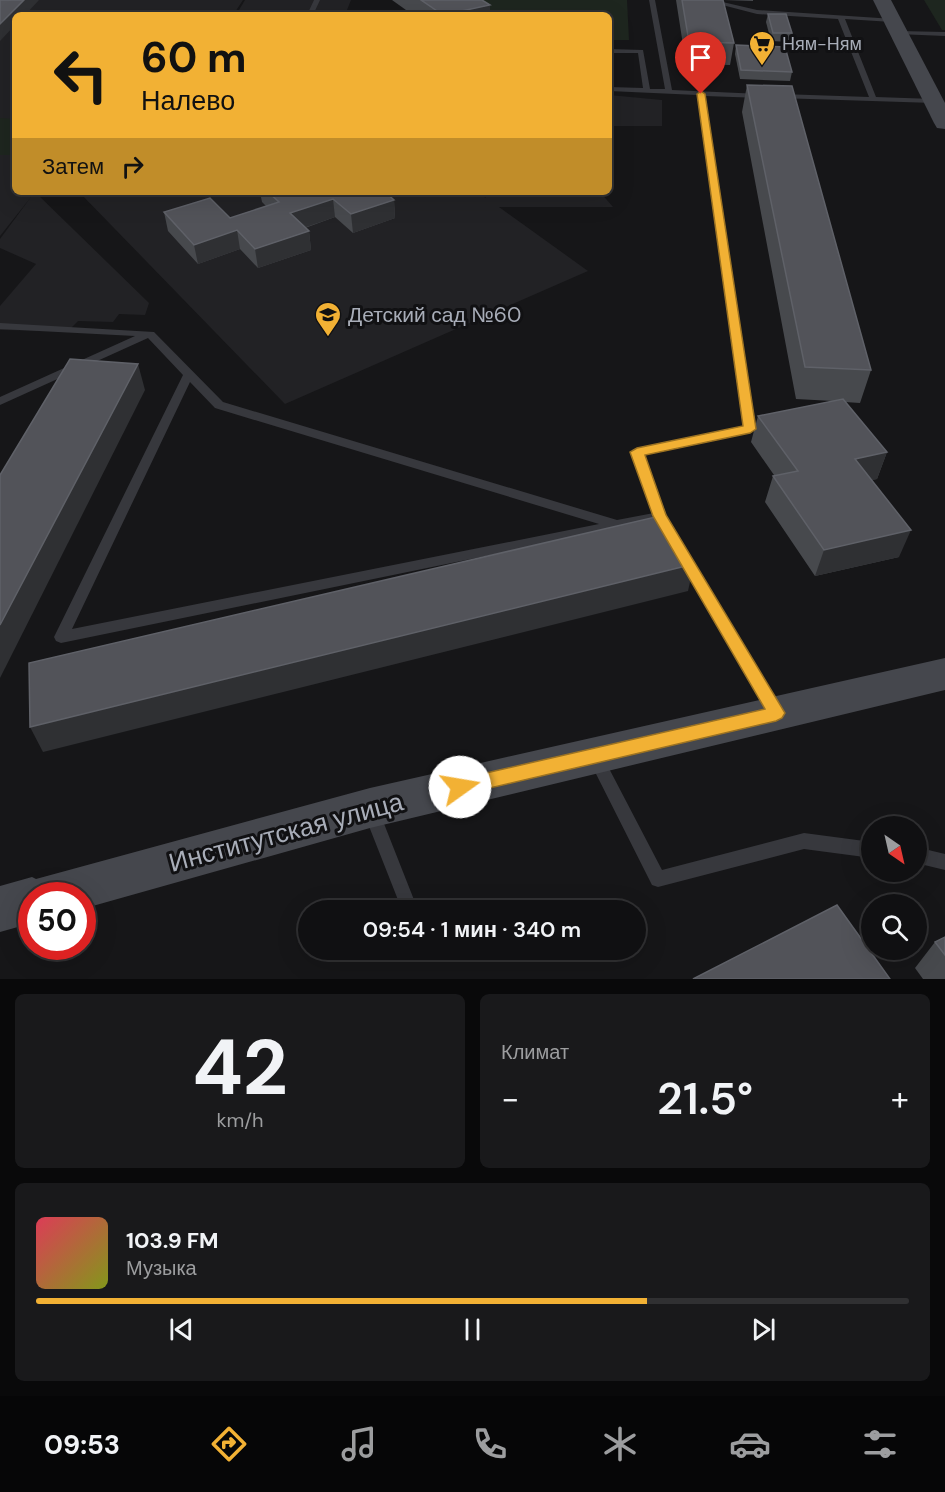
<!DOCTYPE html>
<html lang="ru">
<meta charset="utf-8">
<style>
:root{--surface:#101012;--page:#19191b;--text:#f1f3f6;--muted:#9c9d9f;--line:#303032;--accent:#f2b134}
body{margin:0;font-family:"DM Sans",sans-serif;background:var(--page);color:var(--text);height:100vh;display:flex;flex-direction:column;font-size:22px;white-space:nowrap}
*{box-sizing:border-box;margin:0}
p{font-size:20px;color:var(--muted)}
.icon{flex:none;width:33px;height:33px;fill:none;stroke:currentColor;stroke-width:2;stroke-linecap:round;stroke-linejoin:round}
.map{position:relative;height:979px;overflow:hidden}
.side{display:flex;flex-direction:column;gap:15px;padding:15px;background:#09090a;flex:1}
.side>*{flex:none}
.banner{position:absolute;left:12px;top:12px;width:600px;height:183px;border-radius:9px;box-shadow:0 6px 24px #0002,0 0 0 2px var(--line);background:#f2b134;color:#111;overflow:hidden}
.needle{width:39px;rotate:146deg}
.buttons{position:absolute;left:861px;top:816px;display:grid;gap:12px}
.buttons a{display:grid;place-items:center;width:66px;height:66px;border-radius:50%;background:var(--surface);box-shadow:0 6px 24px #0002,0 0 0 2px var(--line);font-size:30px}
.speed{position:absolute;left:18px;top:882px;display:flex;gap:12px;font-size:30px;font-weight:700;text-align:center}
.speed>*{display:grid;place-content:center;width:78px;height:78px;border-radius:50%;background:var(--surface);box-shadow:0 6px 24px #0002,0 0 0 2px var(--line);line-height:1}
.speed .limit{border:9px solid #d22;background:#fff;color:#111}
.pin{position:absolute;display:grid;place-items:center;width:51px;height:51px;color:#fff;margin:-62px -26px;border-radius:50% 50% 50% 0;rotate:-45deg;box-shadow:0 0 6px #0007}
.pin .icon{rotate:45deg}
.me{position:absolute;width:66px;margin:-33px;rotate:77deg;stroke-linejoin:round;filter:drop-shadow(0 0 4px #0008)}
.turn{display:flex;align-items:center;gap:21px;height:126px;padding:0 30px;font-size:27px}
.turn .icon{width:78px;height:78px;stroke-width:2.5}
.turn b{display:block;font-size:42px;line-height:51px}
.then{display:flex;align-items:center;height:57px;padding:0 30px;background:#0003;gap:12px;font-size:22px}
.big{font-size:45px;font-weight:600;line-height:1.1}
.side .card{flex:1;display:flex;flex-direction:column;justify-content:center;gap:9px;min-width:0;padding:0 21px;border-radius:9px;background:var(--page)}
.side .dial{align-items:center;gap:0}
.dial b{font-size:78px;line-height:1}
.song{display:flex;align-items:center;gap:18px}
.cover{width:72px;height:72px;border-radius:9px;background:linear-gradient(135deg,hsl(350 70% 55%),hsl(70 70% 35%))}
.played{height:6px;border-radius:3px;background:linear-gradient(90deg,var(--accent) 70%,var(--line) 70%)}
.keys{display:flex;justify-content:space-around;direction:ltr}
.heat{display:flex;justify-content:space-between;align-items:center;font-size:33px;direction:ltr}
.side .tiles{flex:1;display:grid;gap:15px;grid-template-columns:1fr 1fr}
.card:last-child{grid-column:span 2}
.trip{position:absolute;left:298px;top:900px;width:348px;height:60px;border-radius:30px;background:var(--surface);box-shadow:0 6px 24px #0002,0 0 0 2px var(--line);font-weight:600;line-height:60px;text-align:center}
.tabs{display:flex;height:96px;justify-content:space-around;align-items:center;background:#060607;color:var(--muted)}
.tabs .icon{width:42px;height:42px}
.tabs .current{color:var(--accent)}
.tabs b{font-size:27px;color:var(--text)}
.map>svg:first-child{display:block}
.built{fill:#222225}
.green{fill:#1e261f}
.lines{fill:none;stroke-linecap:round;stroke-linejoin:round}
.lane{fill:#37383d;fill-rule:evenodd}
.secondary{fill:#45474d;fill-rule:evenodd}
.wall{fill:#47494d}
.shaded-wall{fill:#2f3033}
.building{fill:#525359;stroke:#5f6168;stroke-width:1.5}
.route{fill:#f2b134;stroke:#9d7322;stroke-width:1.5}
.labels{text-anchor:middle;stroke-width:6;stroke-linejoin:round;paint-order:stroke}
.far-poi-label{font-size:18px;fill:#a8adb8;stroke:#111113;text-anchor:start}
.poi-label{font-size:21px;fill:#a8adb8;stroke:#111113;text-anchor:start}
.near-street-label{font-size:26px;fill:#a8adb8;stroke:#111113}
</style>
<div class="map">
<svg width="945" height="979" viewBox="0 0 945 979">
<rect width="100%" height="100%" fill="#161618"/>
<g class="built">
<path d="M0 0H243L233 15H15V192H35L149 303 145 315 119 314 113 322 78 321 68 331 0 330V306L36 264 0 248V239L31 197 0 236Z"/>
<path d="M245 0H351L345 15H236Z"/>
<path d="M609 95 662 100V126H609Z"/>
<path d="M79 192H477L486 198 479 192H600L613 207H499L588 271 285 404Z"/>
</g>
<g class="green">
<path d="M474 0H627L629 40H609V15H498Z"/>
<path d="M924 0H945V30H942Z"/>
<path d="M0 118 15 119V155H0Z"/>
</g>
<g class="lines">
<g class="lane">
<path d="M314 0H320L313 15H307Z"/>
<path d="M649 0H655L672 90 761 94 765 96 761 98 705 96 756 428 754 431 644 455 669 521 667 524 663 526 657 521 61 643 56 641 54 637 183 375 148 338 0 405V397L135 336 0 329V323L154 332 223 402 617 520 654 513 631 452 633 449 744 426 697 95 609 91V87L643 88 638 53H609V49L643 50 650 89H665ZM190 382 215 408 599 524 72 629Z"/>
<path d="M703 0H714L757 10 894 19 895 20 892 22 845 19 876 97 934 99 938 101 934 103 778 98V94H781L869 97 838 19 757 14Z"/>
<path d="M899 31 945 32V36L897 34V32Z"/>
<path d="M684 552 689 554 781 708 783 712 781 716 776 718 771 716 678 557 679 554Z"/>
<path d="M597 753 602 755 662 870 804 833 872 842V858L804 849 658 887 652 885 589 760 592 755Z"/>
<path d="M371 804 377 806 379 811 418 910H402L363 811 365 806Z"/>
<path d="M916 847 945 854V870L916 863Z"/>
</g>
<g class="secondary">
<path d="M873 0H891L945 103V129L937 128 934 123Z"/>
<path d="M945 658V690L370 828 82 909V896H32V923L0 932V886L32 877 36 879 370 788Z"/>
</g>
</g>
<g class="wall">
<path d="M392 0H482L490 15H413Z"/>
<path d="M676 0H753V1L723 0 734 43 730 65 686 64Z"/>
<path d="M768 14 792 33 790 42 771 41 766 22Z"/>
<path d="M736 45 792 72 790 81 740 79 735 54Z"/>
<path d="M747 85 871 370 860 403 845 402 887 452 877 479 871 480 899 557 815 576 765 502 773 476 774 475 751 442 758 416 833 401 796 399 742 112Z"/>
<path d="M260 192H401L390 196 394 200 395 218 353 233 335 217 305 228 309 231 311 250 258 268 240 249 198 264 168 231 164 212 230 218 266 206 262 202Z"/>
<path d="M945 937V979H923L915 968 935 942Z"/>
</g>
<g class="shaded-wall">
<path d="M24 0H39L25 15H15V25L0 41V24Z"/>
<path d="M490 5V15H444Z"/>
<path d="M374 192H401L374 201Z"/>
<path d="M333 199 335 217 292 232 290 213Z"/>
<path d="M394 200 395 218 353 233 351 214Z"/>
<path d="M237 230 240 249 198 264 194 245Z"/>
<path d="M309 231 311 250 258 268 255 249Z"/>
<path d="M138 364 145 390 0 678V625Z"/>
<path d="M887 452 877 479 845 486 855 459Z"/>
<path d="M911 530 899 557 815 576 824 550Z"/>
<path d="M694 564 688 591 43 752 30 727Z"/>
</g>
<g class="building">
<path d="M0 0H24L0 24Z"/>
<path d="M421 0H482L490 5 443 15Z"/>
<path d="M682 0H723L734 43 689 42Z"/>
<path d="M768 14H786L792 33H773Z"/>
<path d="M736 45 785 47 792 72 741 70Z"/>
<path d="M747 85 792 86 871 370 805 367Z"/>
<path d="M268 192H385L394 200 351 214 333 199 290 213 309 231 255 249 237 230 194 245 164 212 210 198 230 218 279 202Z"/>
<path d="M70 359 138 364 0 625V475Z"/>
<path d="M843 399 887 452 855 459 911 530 824 550 773 476 798 471 758 416Z"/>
<path d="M664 515 694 564 30 727 29 663Z"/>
<path d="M837 905 890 979H693Z"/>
<path d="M945 937V955L935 942Z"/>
</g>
<path class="route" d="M701 91 705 94 756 429 750 433 645 455 666 515 785 713 782 718 776 721 460 795 454 792 451 787 454 781 460 779 765 709 653 516 630 452 637 448 743 426 697 94Z"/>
<defs>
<symbol id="supermarket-pin" viewBox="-11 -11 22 30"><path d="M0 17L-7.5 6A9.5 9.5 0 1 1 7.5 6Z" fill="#f2b134" stroke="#111113"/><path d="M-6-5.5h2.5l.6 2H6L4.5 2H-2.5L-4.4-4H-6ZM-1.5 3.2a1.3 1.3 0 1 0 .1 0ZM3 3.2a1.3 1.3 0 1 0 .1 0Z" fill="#111"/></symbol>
<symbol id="school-pin" viewBox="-11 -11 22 30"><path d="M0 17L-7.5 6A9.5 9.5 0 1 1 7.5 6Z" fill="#f2b134" stroke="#111113"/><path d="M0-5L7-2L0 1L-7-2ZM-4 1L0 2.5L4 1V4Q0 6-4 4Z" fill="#111"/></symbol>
</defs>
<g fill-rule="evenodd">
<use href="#supermarket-pin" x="747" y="29" width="30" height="40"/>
<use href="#school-pin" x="313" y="300" width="30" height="40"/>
</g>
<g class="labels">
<g class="far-poi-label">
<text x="782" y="50">Ням-Ням</text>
</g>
<g class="poi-label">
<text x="348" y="322">Детский сад №60</text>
</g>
<g class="near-street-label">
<text transform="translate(286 832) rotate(-15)" y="9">Институтская улица</text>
</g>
</g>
</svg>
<div class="buttons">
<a><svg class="needle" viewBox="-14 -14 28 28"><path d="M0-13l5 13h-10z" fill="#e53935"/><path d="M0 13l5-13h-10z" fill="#9c9d9f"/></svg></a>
<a><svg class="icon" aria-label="search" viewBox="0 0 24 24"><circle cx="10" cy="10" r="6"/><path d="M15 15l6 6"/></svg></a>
</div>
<div class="speed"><div class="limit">50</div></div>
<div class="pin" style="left:701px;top:94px;background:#d93025"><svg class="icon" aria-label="arrive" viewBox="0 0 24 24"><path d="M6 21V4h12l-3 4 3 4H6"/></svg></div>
<svg class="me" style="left:460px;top:787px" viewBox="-20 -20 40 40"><circle r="19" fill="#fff"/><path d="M0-13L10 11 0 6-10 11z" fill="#f2b134"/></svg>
<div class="trip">09:54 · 1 мин · 340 m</div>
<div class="banner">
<div class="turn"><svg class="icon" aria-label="left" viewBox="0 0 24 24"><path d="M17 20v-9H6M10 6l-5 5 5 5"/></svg><div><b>60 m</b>Налево</div></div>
<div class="then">Затем<svg class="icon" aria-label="right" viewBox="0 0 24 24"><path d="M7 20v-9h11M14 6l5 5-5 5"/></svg></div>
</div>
</div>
<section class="side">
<div class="tiles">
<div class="card dial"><b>42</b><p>km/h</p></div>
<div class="card"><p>Климат</p>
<div class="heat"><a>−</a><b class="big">21.5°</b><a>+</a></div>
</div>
<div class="card">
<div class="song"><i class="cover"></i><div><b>103.9 FM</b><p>Музыка</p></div></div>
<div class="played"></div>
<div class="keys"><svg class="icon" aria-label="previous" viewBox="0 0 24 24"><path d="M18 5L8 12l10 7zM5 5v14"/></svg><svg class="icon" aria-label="pause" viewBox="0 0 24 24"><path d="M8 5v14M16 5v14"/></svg><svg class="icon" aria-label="next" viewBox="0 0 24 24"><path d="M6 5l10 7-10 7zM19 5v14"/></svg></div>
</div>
</div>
</section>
<nav class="tabs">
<b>09:53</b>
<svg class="icon current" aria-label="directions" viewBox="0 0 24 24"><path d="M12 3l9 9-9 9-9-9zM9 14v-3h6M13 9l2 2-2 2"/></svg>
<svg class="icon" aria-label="music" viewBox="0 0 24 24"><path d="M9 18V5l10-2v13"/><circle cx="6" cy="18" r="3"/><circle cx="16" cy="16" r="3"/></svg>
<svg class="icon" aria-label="phone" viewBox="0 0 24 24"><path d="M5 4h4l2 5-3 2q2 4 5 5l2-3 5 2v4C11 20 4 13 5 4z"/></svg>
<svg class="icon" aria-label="climate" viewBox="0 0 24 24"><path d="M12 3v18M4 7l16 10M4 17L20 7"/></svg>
<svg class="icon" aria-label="car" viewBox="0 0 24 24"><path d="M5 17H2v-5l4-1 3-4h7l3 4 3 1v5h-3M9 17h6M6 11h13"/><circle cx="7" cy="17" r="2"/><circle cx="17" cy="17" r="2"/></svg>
<svg class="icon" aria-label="filters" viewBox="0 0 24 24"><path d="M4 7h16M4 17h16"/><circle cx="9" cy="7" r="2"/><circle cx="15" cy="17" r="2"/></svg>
</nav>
